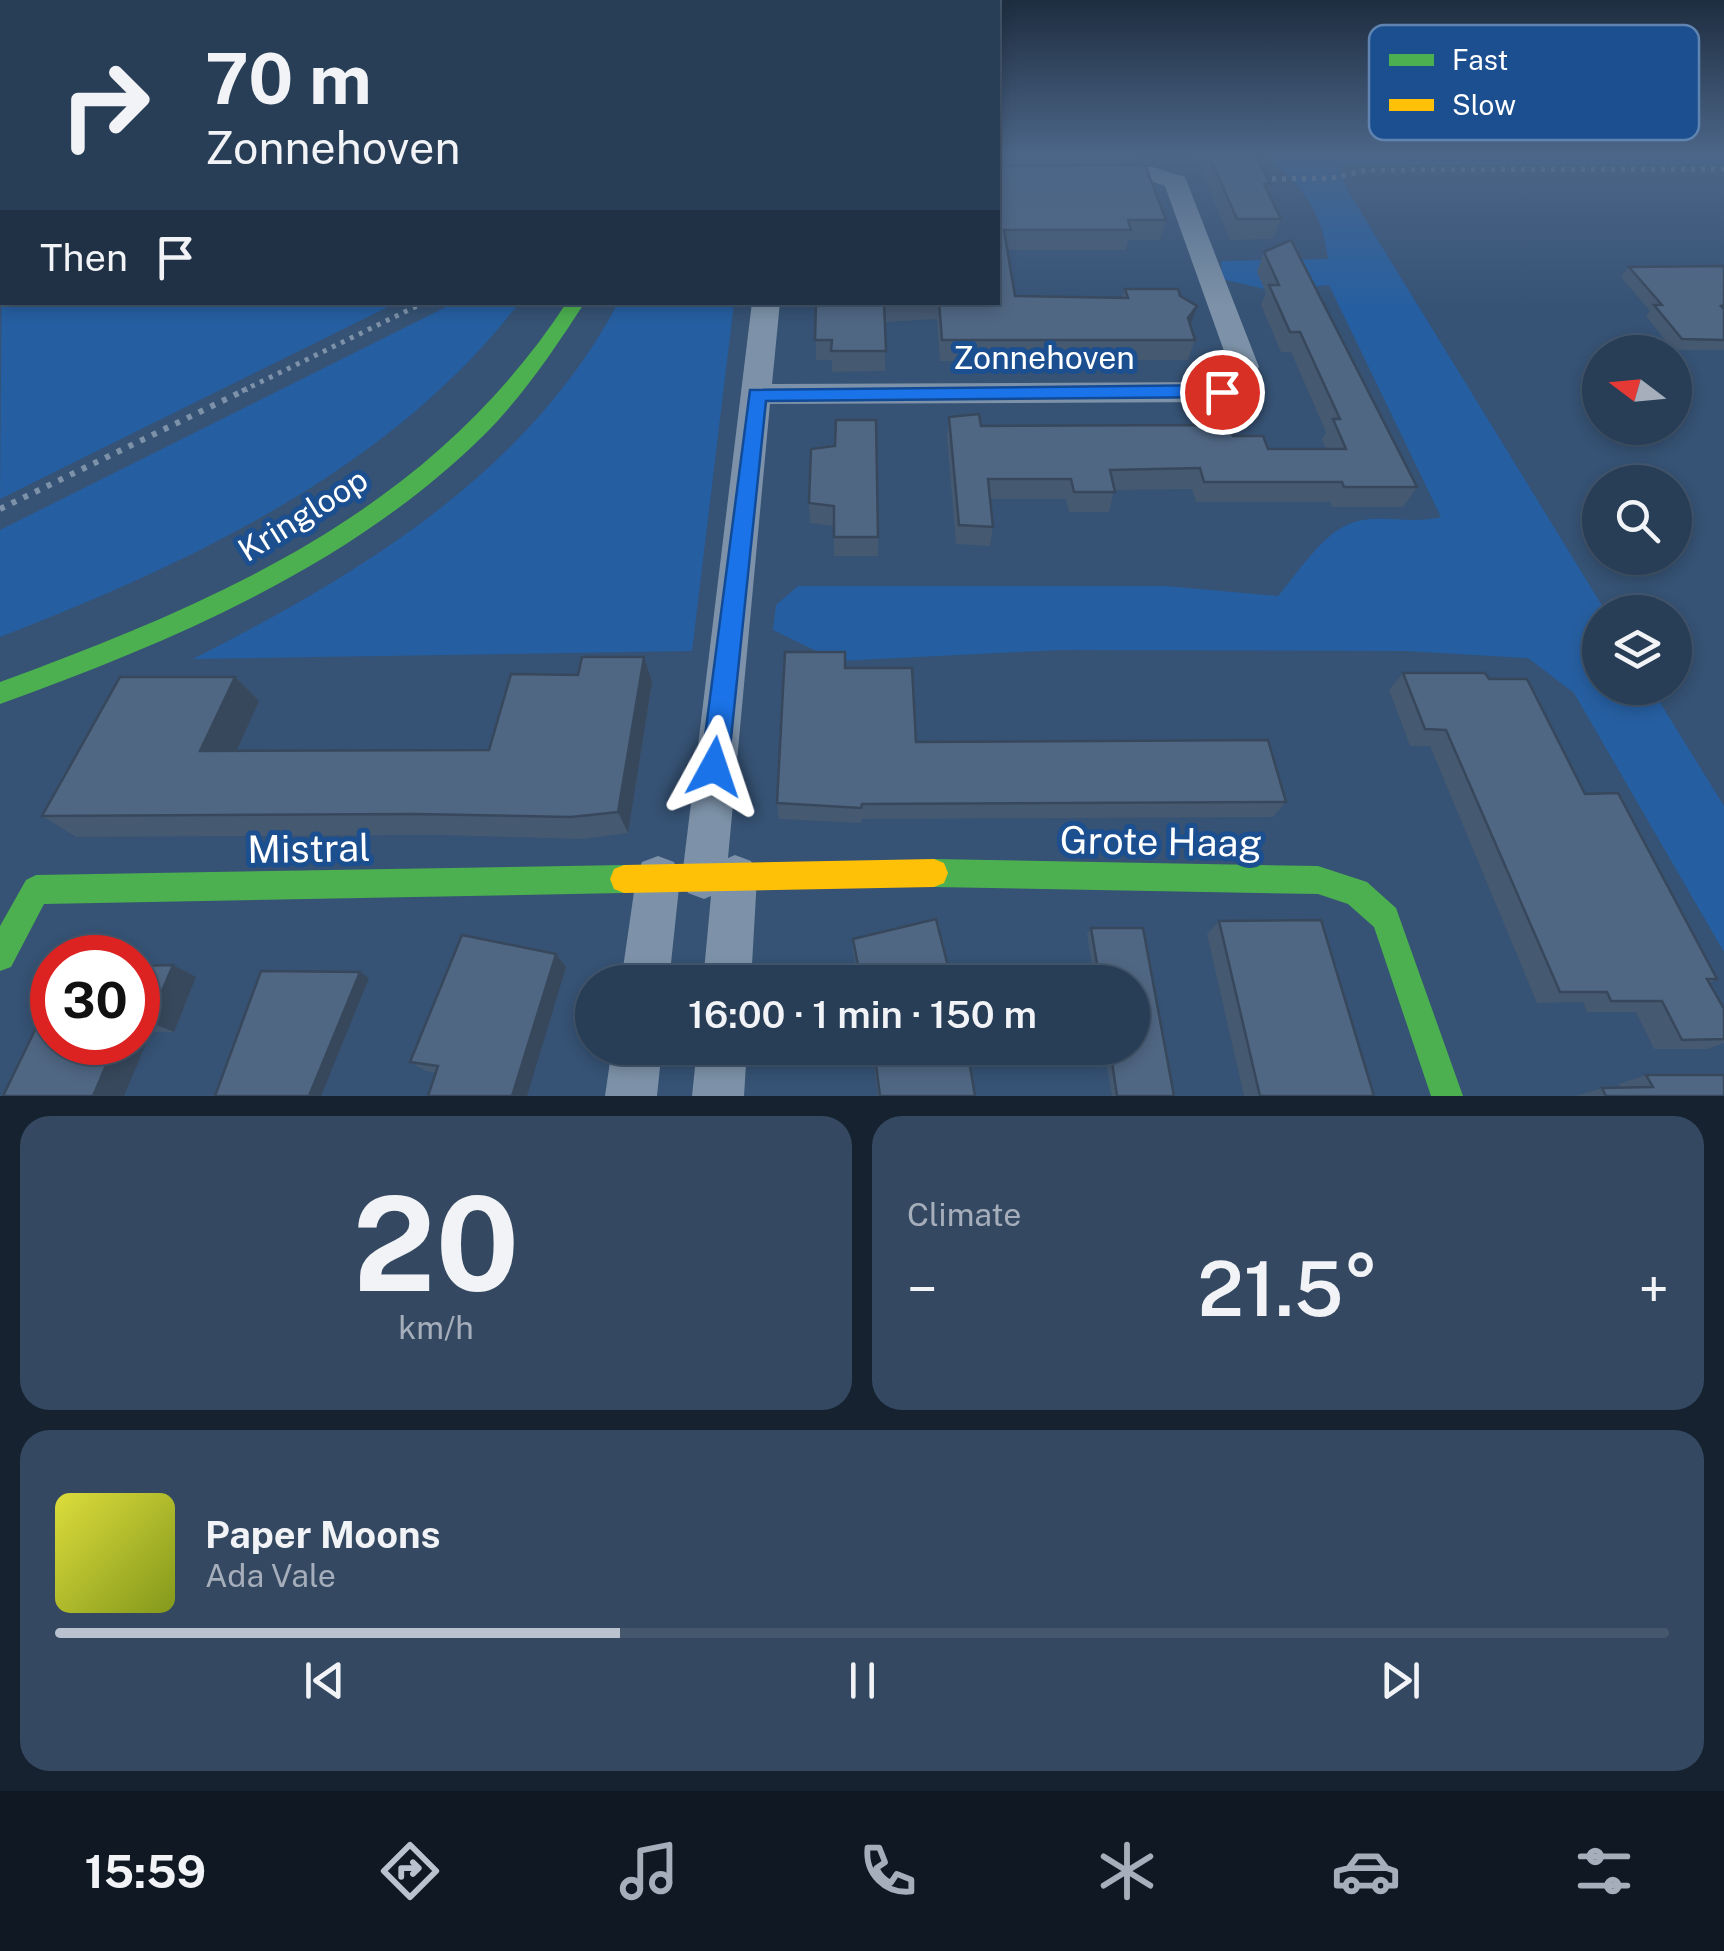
<!DOCTYPE html>
<meta charset="utf-8">
<style>
:root{--surface:#283e57;--page:#344961;--text:#f1f3f6;--muted:#a5aeba;--line:#44576d;--accent:#b9c2ce}
body{margin:0;font-family:"Public Sans",sans-serif;background:var(--page);color:var(--text);height:100vh;display:flex;flex-direction:column;font-size:38px;white-space:nowrap}
*{box-sizing:border-box;margin:0}
p{font-size:32px;color:var(--muted)}
.icon{flex:none;width:55px;height:55px;fill:none;stroke:currentColor;stroke-width:2;stroke-linecap:round;stroke-linejoin:round}
.map{position:relative;height:1096px;overflow:hidden}
.drawer{display:flex;flex-direction:column;gap:20px;padding:20px;background:#162230;flex:1}
.drawer>*{flex:none}
.banner{position:absolute;left:0px;top:0px;width:1000px;height:305px;box-shadow:0 5px 15px #0003,0 0 0 2px var(--line);background:#283e57;color:var(--text);overflow:hidden}
.needle{width:65px;rotate:286deg}
.tools{position:absolute;left:1582px;top:335px;display:grid;gap:20px}
.tools a{display:grid;place-items:center;width:110px;height:110px;border-radius:50%;background:var(--surface);box-shadow:0 5px 15px #0003,0 0 0 2px var(--line);font-size:50px}
.speed{position:absolute;left:30px;top:935px;display:flex;gap:20px;font-size:50px;font-weight:700;text-align:center}
.speed>*{display:grid;place-content:center;width:130px;height:130px;border-radius:50%;background:var(--surface);box-shadow:0 5px 15px #0003,0 0 0 2px var(--line);line-height:1}
.speed .limit{border:15px solid #d22;background:#fff;color:#111}
.pin{position:absolute;display:grid;place-items:center;width:85px;height:85px;color:#fff;margin:-42px;border:5px solid #fff;border-radius:50%;box-shadow:0 2px 10px #0007}
.me{position:absolute;width:110px;margin:-55px;rotate:5deg;stroke-linejoin:round;filter:drop-shadow(0 0 8px #0008)}
.turn{display:flex;align-items:center;gap:35px;height:210px;padding:0 40px;font-size:45px}
.turn .icon{width:130px;height:130px;stroke-width:2.5}
.turn b{display:block;font-size:70px;line-height:85px}
.then{display:flex;align-items:center;height:95px;padding:0 40px;background:#0003;gap:20px;font-size:38px}
.big{font-size:75px;font-weight:600;line-height:1.1}
.drawer .widget{flex:1;display:flex;flex-direction:column;justify-content:center;gap:15px;min-width:0;padding:0 35px;border-radius:30px;background:var(--page)}
.drawer .dial{align-items:center;gap:0}
.dial b{font-size:130px;line-height:1}
.song{display:flex;align-items:center;gap:30px}
.cover{width:120px;height:120px;border-radius:15px;background:linear-gradient(135deg,hsl(60 70% 55%),hsl(70 70% 35%))}
.played{height:10px;border-radius:5px;background:linear-gradient(90deg,var(--accent) 35%,var(--line) 35%)}
.keys{display:flex;justify-content:space-around;direction:ltr}
.heat{display:flex;justify-content:space-between;align-items:center;font-size:55px;direction:ltr}
.drawer .tiles{flex:1;display:grid;gap:20px;grid-template-columns:1fr 1fr}
.widget:last-child{grid-column:span 2}
.trip{position:absolute;left:575px;top:965px;width:575px;height:100px;border-radius:50px;background:var(--surface);box-shadow:0 5px 15px #0003,0 0 0 2px var(--line);font-weight:600;line-height:100px;text-align:center}
.menu{display:flex;height:160px;justify-content:space-around;align-items:center;background:#101923;color:var(--muted)}
.menu .icon{width:70px;height:70px}
.menu .current{color:var(--accent)}
.menu b{font-size:45px;color:var(--text)}
.map>svg:first-child{display:block}
.green{fill:#265fa1}
.lines{fill:none;stroke-linecap:round;stroke-linejoin:round}
.path-far1{stroke:#7d92a8;stroke-width:5;stroke-dasharray:4 6;stroke-linecap:butt}
.path{stroke:#7d92a8;stroke-width:6;stroke-dasharray:5 8;stroke-linecap:butt}
.street{fill:#7d92a8;fill-rule:evenodd}
.fast{fill:#4caf50;fill-rule:evenodd}
.slow{fill:#ffc107;fill-rule:evenodd}
.wall{fill:#455971}
.shaded-wall{fill:#38485c}
.building{fill:#506783;stroke:#38485c;stroke-width:2.5}
.route{fill:#1a73e8;stroke:#114b97;stroke-width:2.5}
.labels{text-anchor:middle;stroke-width:10;stroke-linejoin:round;paint-order:stroke}
.street-label{font-size:32px;fill:#fff;stroke:#1b4f8f}
.near-street-label{font-size:38px;fill:#fff;stroke:#1b4f8f}
.key{fill:#1b4f8f;stroke:#5f84b1;stroke-width:2.5}
.key-label{font-size:28px;fill:#fff}
</style>
<div class="map">
<svg width="1724" height="1096" viewBox="0 0 1724 1096">
<rect width="100%" height="100%" fill="#365274"/>
<g class="green">
<path d="M1266 153H1724V164H1339L1347 189 1379 242 1606 612H1600V688H1651L1724 806V952L1574 693 1528 658 1406 651 1059 650 837 661 773 630 776 605 798 586H1165L1278 596C1301 570 1326 525 1363 520 1389 516 1415 524 1441 517L1329 285 1273 291 1222 279 1221 261 1328 259C1321 206 1302 190 1266 153Z"/>
<path d="M2 248V302L396 303 0 499Z"/>
<path d="M454 303H519C390 470 192 562 0 637V530Z"/>
<path d="M618 303H734L692 651 193 659C360 574 528 473 618 303Z"/>
</g>
<g class="lines">
<g class="path-far1">
<path d="M1262 179 1332 178 1366 170 1724 169"/>
<path d="M242 391 425 302"/>
</g>
<path class="path" d="M0 509 247 389"/>
<g class="street">
<path d="M1103 167H1153L1185 177 1259 367 1233 399 1222 402 770 404 728 858 735 855 751 861 757 877 751 982H703L711 896 704 899 688 893 682 877 752 302H780L772 384 1214 382 1229 365 1165 186 1151 181 1095 179 1091 174Z"/>
<rect x="0" y="177" width="2" height="14"/>
<path d="M658 856 674 862 680 878 669 982H621L636 878 642 862Z"/>
<path d="M612 1048H662L657 1096H605Z"/>
<path d="M697 1048H747L744 1096H692Z"/>
</g>
<g class="fast">
<path d="M567 302H585C554 350 523 396 483 436 351 566 172 642 0 704V682C225 599 431 510 567 302Z"/>
<path d="M934 859 1318 866 1367 882 1396 908 1463 1096H1431L1374 927 1348 904 1318 894 934 887 924 883 920 873 924 863Z"/>
<path d="M624 865 634 869 638 879 634 889 624 893 44 904 11 967 0 971V926L26 880 36 875Z"/>
</g>
<path class="slow" d="M934 859 944 863 948 873 944 883 934 887 624 893 614 889 610 879 614 869 624 865Z"/>
</g>
<g class="wall">
<path d="M998 153H1135L1132 163 999 164 1166 220 1160 240H1128L1126 250H1008L1015 296 1122 298 1125 289 1190 326 1195 340 1188 360 940 361 937 319 885 322V371L832 372V360H816V302H998Z"/>
<path d="M1194 153H1255L1270 184 1268 192 1281 219 1273 239 1230 240Z"/>
<path d="M1264 252 1417 487 1403 507H1332L1330 502H1196L1192 489 1114 490 1109 512H1069L1066 499H990L993 527 990 546 956 544 947 437 949 417 981 426 1233 436 1268 449H1326L1322 440 1326 432 1291 352H1281L1261 305 1266 293 1257 272Z"/>
<path d="M1724 266V350H1673L1646 316 1650 311 1621 277 1629 267Z"/>
<path d="M811 449 878 537V556H834V526L810 523 809 503Z"/>
<path d="M644 657 652 682 628 833 583 839 434 835 76 837 42 816 259 701 236 751 489 750 578 675Z"/>
<path d="M845 668 916 742 1286 802 1273 817 862 819 861 823 779 819 777 803Z"/>
<path d="M1403 673 1489 679 1585 794 1717 979 1709 983 1724 1009V1043L1708 1049H1654L1636 1012H1587L1583 1002 1537 1003 1430 746H1410L1389 690Z"/>
<path d="M1219 921 1374 1096H1244L1207 934Z"/>
<path d="M1091 928H1143L1174 1096H1112L1104 1048H1132V982H1095L1087 934Z"/>
<path d="M853 939 952 982H859L853 952Z"/>
<path d="M556 954 566 967 436 1073 426 1071 410 1062Z"/>
<path d="M173 965 196 977 174 1032H151L138 1042V966Z"/>
<path d="M872 1048H967L975 1096H878Z"/>
<path d="M1646 1075 1724 1096H1576L1602 1088 1620 1087 1619 1084Z"/>
</g>
<g class="shaded-wall">
<path d="M0 153H2V166L0 169Z"/>
<path d="M1197 306 1190 326 1188 318Z"/>
<path d="M644 657 652 682 628 833 618 812Z"/>
<path d="M235 677 259 701 226 774 200 751Z"/>
<path d="M556 954 566 967 527 1096H512Z"/>
<path d="M173 965 196 977 174 1032 149 1022Z"/>
<path d="M360 972 369 978 321 1096H309Z"/>
<path d="M138 1026 151 1032 124 1096H93L116 1042H138Z"/>
</g>
<g class="building">
<path d="M1208 153H1255L1270 184H1264L1281 219H1237Z"/>
<path d="M998 163 1000 166 1145 165 1166 220H1128L1131 230H1004L1015 296 1128 298 1125 289H1178L1180 296 1197 306 1188 318 1195 340H942L939 302H998Z"/>
<path d="M1291 240 1417 487H1344L1342 482H1204L1200 468 1110 470 1115 492H1074L1071 479H988L993 527 959 525 949 417 979 414 981 426 1213 425 1230 428 1233 436H1263L1268 449H1346L1333 419H1340L1300 332H1290L1269 285H1279L1264 252Z"/>
<path d="M1724 266V305L1721 306 1724 309V340L1682 339 1654 305H1662L1629 267Z"/>
<path d="M816 302H884L886 351H831L832 340H815Z"/>
<path d="M836 420H876L878 537H834V506L809 503 811 449 835 446Z"/>
<path d="M785 652H845V668H912L916 742 1268 740 1286 802 862 804 861 808 777 803Z"/>
<path d="M582 657H644L618 812 571 817 416 814 42 816 120 677H235L200 751 489 750 511 674 578 675Z"/>
<path d="M1403 673H1485L1489 679H1527L1585 794 1618 793 1717 979H1707L1724 1009V1039L1682 1040 1662 1001H1611L1607 992H1560L1446 730 1425 729Z"/>
<path d="M936 919 952 982H861L853 939Z"/>
<path d="M1321 920 1374 1096H1260L1219 921Z"/>
<path d="M1091 928H1143L1174 1096H1117L1110 1048H1132V982H1100Z"/>
<path d="M462 935 556 954 512 1096H428L438 1066 410 1062Z"/>
<path d="M173 965 149 1022 138 1021V966Z"/>
<path d="M261 971 360 972 309 1096H215Z"/>
<path d="M52 995V1042H116L93 1096H3Z"/>
<path d="M874 1048H967L975 1096H880Z"/>
<path d="M1646 1075H1724V1096H1606L1602 1088 1653 1087Z"/>
</g>
<linearGradient id="sky" x2="0" y2="1"><stop stop-color="#1e2d40"/><stop offset="0.5" stop-color="#4c6688"/><stop offset="1" stop-color="#4c6688" stop-opacity="0"/></linearGradient>
<rect width="1724" height="307" fill="url(#sky)"/>
<path class="route" d="M1222 385 1232 392 1229 397 766 401 728 767 724 776 714 779 705 776 701 767 750 390Z"/>
<g class="labels">
<g class="street-label">
<text x="1044" y="369">Zonnehoven</text>
<text transform="translate(303 515) rotate(-32)" y="11">Kringloop</text>
</g>
<g class="near-street-label">
<text transform="translate(1161 842) rotate(1)" y="13">Grote Haag</text>
<text transform="translate(309 849) rotate(-1)" y="13">Mistral</text>
</g>
</g>
<rect x="1369" y="25" width="330" height="115" rx="15" class="key"/>
<rect x="1389" y="54" width="45" height="12" fill="#4caf50"/>
<rect x="1389" y="99" width="45" height="12" fill="#ffc107"/>
<g class="key-label">
<text x="1452" y="70">Fast</text>
<text x="1452" y="115">Slow</text>
</g>
</svg>
<div class="tools">
<a><svg class="needle" viewBox="-14 -14 28 28"><path d="M0-13l5 13h-10z" fill="#e53935"/><path d="M0 13l5-13h-10z" fill="#a5aeba"/></svg></a>
<a><svg class="icon" aria-label="search" viewBox="0 0 24 24"><circle cx="10" cy="10" r="6"/><path d="M15 15l6 6"/></svg></a>
<a><svg class="icon" aria-label="layers" viewBox="0 0 24 24"><path d="M12 4l9 5-9 5-9-5zM3 14l9 5 9-5"/></svg></a>
</div>
<div class="speed"><div class="limit">30</div></div>
<div class="pin" style="left:1222px;top:392px;background:#d93025"><svg class="icon" aria-label="arrive" viewBox="0 0 24 24"><path d="M6 21V4h12l-3 4 3 4H6"/></svg></div>
<svg class="me" style="left:714px;top:767px" viewBox="-20 -20 40 40"><path d="M0-17L14 15 0 8-14 15z" fill="#1a73e8" stroke="#fff" stroke-width="4"/></svg>
<div class="trip">16:00 · 1 min · 150 m</div>
<div class="banner">
<div class="turn"><svg class="icon" aria-label="right" viewBox="0 0 24 24"><path d="M7 20v-9h11M14 6l5 5-5 5"/></svg><div><b>70 m</b>Zonnehoven</div></div>
<div class="then">Then<svg class="icon" aria-label="arrive" viewBox="0 0 24 24"><path d="M6 21V4h12l-3 4 3 4H6"/></svg></div>
</div>
</div>
<section class="drawer">
<div class="tiles">
<div class="widget dial"><b>20</b><p>km/h</p></div>
<div class="widget"><p>Climate</p>
<div class="heat"><a>−</a><b class="big">21.5°</b><a>+</a></div>
</div>
<div class="widget">
<div class="song"><i class="cover"></i><div><b>Paper Moons</b><p>Ada Vale</p></div></div>
<div class="played"></div>
<div class="keys"><svg class="icon" aria-label="previous" viewBox="0 0 24 24"><path d="M18 5L8 12l10 7zM5 5v14"/></svg><svg class="icon" aria-label="pause" viewBox="0 0 24 24"><path d="M8 5v14M16 5v14"/></svg><svg class="icon" aria-label="next" viewBox="0 0 24 24"><path d="M6 5l10 7-10 7zM19 5v14"/></svg></div>
</div>
</div>
</section>
<nav class="menu">
<b>15:59</b>
<svg class="icon current" aria-label="directions" viewBox="0 0 24 24"><path d="M12 3l9 9-9 9-9-9zM9 14v-3h6M13 9l2 2-2 2"/></svg>
<svg class="icon" aria-label="music" viewBox="0 0 24 24"><path d="M9 18V5l10-2v13"/><circle cx="6" cy="18" r="3"/><circle cx="16" cy="16" r="3"/></svg>
<svg class="icon" aria-label="phone" viewBox="0 0 24 24"><path d="M5 4h4l2 5-3 2q2 4 5 5l2-3 5 2v4C11 20 4 13 5 4z"/></svg>
<svg class="icon" aria-label="climate" viewBox="0 0 24 24"><path d="M12 3v18M4 7l16 10M4 17L20 7"/></svg>
<svg class="icon" aria-label="car" viewBox="0 0 24 24"><path d="M5 17H2v-5l4-1 3-4h7l3 4 3 1v5h-3M9 17h6M6 11h13"/><circle cx="7" cy="17" r="2"/><circle cx="17" cy="17" r="2"/></svg>
<svg class="icon" aria-label="filters" viewBox="0 0 24 24"><path d="M4 7h16M4 17h16"/><circle cx="9" cy="7" r="2"/><circle cx="15" cy="17" r="2"/></svg>
</nav>
